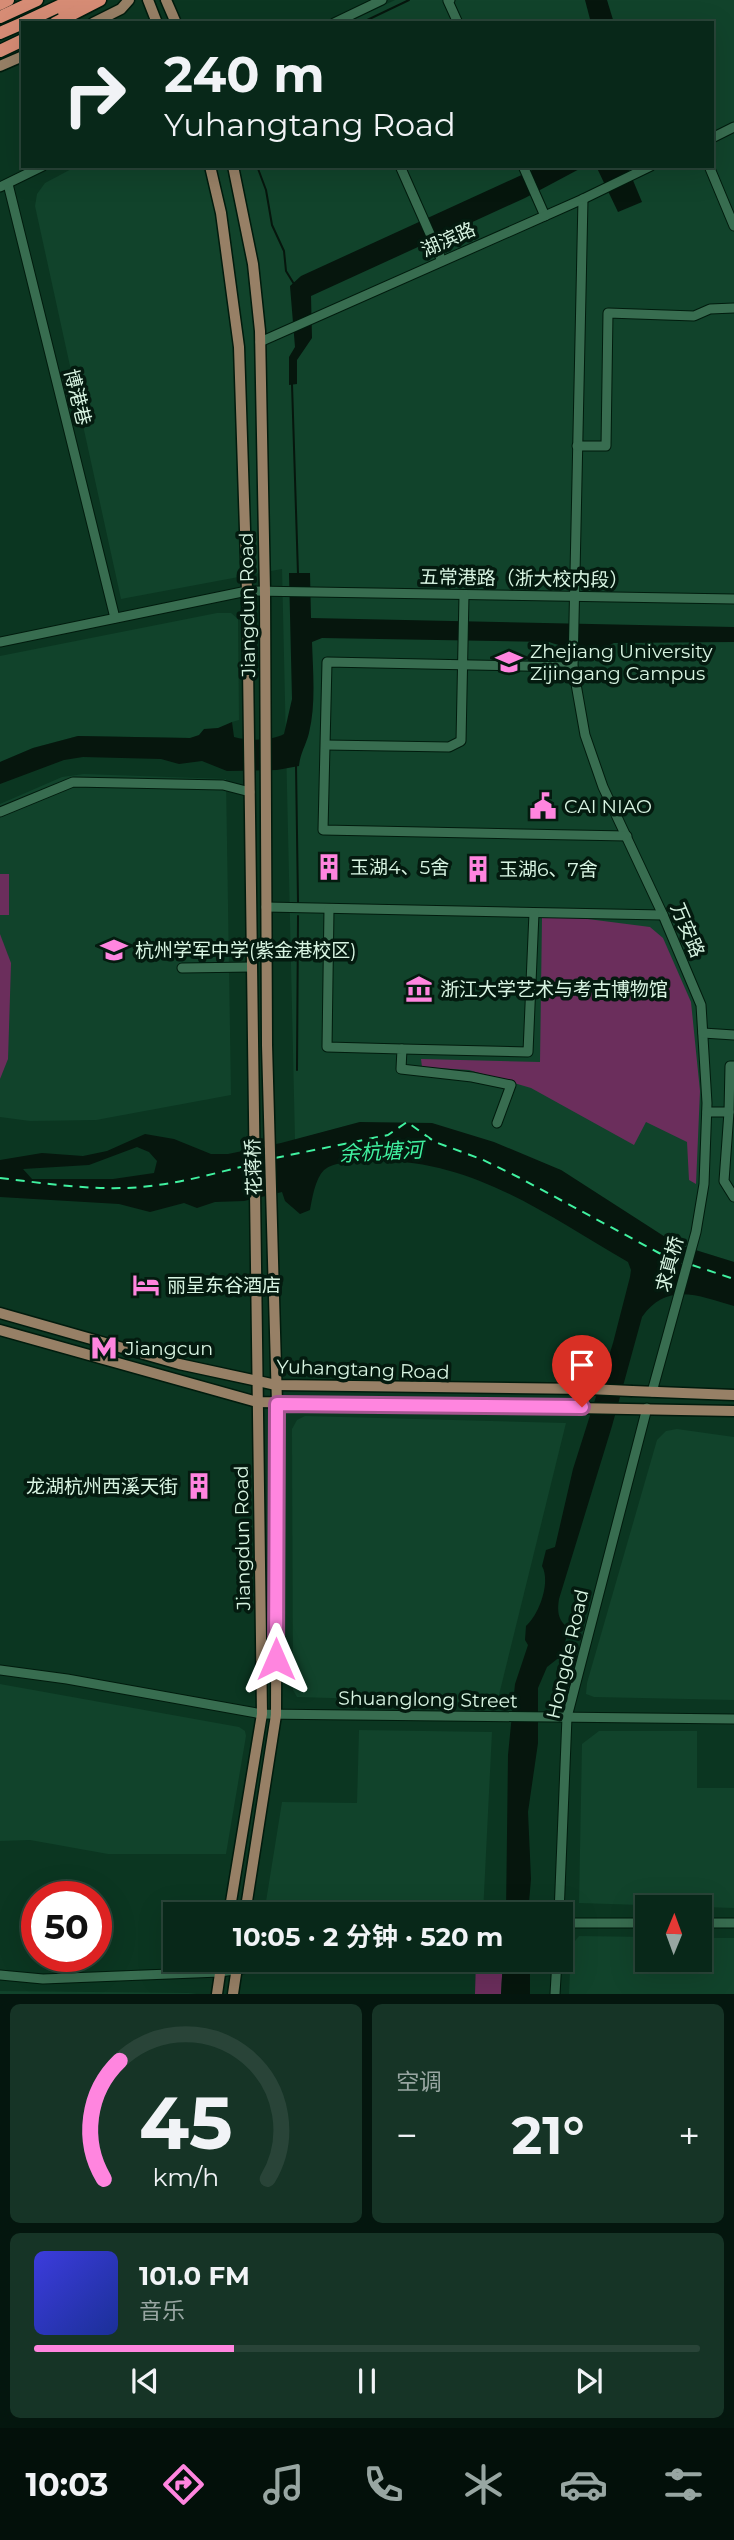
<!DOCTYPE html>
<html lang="zh">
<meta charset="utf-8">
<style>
:root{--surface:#082819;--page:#163426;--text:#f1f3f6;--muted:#98a6a2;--line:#294438;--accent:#ff85df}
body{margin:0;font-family:Montserrat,"Noto Sans SC",sans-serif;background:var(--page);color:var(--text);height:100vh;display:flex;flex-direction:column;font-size:26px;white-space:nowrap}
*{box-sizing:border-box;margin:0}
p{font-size:23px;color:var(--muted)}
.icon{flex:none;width:38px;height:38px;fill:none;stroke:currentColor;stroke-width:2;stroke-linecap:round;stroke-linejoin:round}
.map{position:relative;height:1994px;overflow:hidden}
.side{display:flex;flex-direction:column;gap:10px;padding:10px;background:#04160e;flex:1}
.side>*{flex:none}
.guide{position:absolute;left:21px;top:21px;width:693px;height:147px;border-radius:0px;box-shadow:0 7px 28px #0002,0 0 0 2px var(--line);background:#082819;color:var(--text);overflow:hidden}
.needle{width:46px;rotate:1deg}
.tools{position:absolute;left:635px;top:1895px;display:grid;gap:14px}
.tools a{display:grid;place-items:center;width:77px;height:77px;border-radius:0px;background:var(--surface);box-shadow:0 7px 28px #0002,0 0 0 2px var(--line);font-size:35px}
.speed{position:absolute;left:21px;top:1881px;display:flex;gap:14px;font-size:35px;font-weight:700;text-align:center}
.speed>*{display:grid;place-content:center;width:91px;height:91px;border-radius:50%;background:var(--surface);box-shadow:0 7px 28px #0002,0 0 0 2px var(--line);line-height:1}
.speed .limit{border:10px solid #d22;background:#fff;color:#111}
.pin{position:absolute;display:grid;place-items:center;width:60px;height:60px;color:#fff;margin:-72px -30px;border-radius:50% 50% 50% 0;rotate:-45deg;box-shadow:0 0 7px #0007}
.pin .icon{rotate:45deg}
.me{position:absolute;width:77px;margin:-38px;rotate:0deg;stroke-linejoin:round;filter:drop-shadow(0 0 5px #0008)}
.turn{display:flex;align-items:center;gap:24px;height:147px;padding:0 28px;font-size:32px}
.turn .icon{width:91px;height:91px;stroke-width:2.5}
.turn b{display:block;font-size:49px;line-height:60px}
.big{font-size:52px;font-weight:700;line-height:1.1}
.side .card{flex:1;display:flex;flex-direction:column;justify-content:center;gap:10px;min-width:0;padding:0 24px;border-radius:10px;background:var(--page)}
.side .dial{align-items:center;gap:0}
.dial svg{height:182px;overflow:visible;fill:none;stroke:var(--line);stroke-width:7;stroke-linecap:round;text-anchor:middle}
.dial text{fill:var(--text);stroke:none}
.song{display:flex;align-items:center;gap:21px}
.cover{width:84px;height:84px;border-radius:10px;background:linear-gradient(135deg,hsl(240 70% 55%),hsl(230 70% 35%))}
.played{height:7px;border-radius:4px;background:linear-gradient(90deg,var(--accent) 30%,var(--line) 30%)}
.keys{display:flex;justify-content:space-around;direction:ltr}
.heat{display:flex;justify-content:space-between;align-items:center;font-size:38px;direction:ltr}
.side .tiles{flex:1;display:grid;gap:10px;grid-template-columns:1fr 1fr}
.card:last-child{grid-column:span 2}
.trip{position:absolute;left:163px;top:1902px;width:410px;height:70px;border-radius:0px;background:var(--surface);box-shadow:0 7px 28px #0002,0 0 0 2px var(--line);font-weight:700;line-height:70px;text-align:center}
.tabs{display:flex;height:112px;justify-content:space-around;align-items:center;background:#03100a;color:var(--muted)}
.tabs .icon{width:49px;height:49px}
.tabs .selected{color:var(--accent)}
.tabs b{font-size:32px;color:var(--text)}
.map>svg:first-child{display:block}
.built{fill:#11432b}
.green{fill:#6b2e5c}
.water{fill:#06160d;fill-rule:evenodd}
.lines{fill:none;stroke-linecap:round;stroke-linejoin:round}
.stream{stroke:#06160d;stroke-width:2}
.ferry{stroke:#40f1a0;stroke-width:2;stroke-dasharray:9 7;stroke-linecap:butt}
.minor-casing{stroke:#011b0d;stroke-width:11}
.major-casing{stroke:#011b0d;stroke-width:13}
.highway-casing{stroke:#011b0d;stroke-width:15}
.minor{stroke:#386d50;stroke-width:9}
.major{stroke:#978066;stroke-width:10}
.highway{stroke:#d68c75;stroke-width:12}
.major-bridge-casing{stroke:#011b0d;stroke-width:13;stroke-linecap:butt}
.major-bridge{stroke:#978066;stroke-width:10}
.route-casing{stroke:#a65691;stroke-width:18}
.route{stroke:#ff85df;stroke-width:12}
.labels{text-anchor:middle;stroke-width:7;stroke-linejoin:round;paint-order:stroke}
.street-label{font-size:19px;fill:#d8f4e2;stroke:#041a0f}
.poi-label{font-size:19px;fill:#d8f4e2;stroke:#041a0f;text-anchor:start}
.water-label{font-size:21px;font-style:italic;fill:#40f1a0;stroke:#041a0f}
</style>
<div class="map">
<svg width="734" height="1994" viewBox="0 0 734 1994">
<rect width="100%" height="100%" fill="#0b3621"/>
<g class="built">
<path d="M395 0H734V1262L676 1244 561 1170 360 1122 295 1140 282 569 121 599 35 206 37 194 45 183 77 166H712V23H347Z"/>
<path d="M217 613H231L238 619 239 720 232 722 222 736 190 738 78 736 33 748 0 762V656Z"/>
<path d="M84 774 226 779 231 1095 96 1120 30 1121 0 1117V804L62 777Z"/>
<path d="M305 1416 566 1423 497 1703 297 1697 293 1690 292 1429 297 1420Z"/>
<path d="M677 1429 734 1437V1700L594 1697 586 1694 587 1683 657 1440 666 1431Z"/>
<path d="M0 1684 239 1727 245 1731 246 1736 226 1854H108L30 1840 0 1841Z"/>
<path d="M359 1730 492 1732 483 1914H264L282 1802 357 1803Z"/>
<path d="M599 1731H697V1788H734V1908L579 1903 582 1744Z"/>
<path d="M579 1936 647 1937 648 1960H700V1938H734V1994H569L571 1946Z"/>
<path d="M0 1991 189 1993 197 1994H0Z"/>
</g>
<g class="green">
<rect x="0" y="874" width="9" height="41"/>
<path d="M542 918H580L650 927 663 938 691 1002 700 1091 696 1184 689 1180 687 1142 646 1122 634 1145 531 1088 469 1070 422 1067 421 1059 540 1062Z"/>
<path d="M0 934 11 963 8 1059 0 1079Z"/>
<path d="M476 1960H503L501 1994H475Z"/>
</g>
<g class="water">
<path d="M585 0H607L614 23H591Z"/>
<path d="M541 166H585L525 198 311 296 312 338 297 360V384L289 385V357L295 347 290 286 301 276Z"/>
<path d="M596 166H627L642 202 618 212Z"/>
<path d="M289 573H310L311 618 734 627V642L614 643C595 653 569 649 549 642L322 638 312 642C313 672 316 704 309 733 306 745 300 754 299 766L277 770 227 771 202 761 179 764 161 759 83 757 64 760 0 784V762L33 748 78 736 190 738 199 735 204 729 218 728 232 722 234 737C249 741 271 741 284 734L292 699Z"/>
<path d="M360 1122 432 1123 494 1142 561 1170 676 1244 734 1262V1306C699 1296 667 1281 642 1317L612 1426 559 1599C557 1613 558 1620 569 1629L561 1656 547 1667 538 1688V1743L528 1812 531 1879 528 1914H506L508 1755 515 1684 528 1645 525 1640 526 1626C539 1615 551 1582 542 1566L546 1550 555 1547 573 1469 613 1343 630 1277 631 1270 628 1262C543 1213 469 1156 366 1161 353 1162 335 1161 324 1170 315 1179 312 1199 310 1210L300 1214 285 1201 282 1192 244 1201 215 1202 197 1208 184 1203 150 1212 119 1204 0 1197V1160L42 1153 83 1156 107 1151 145 1134 174 1139 211 1154H228L281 1143ZM137 1147 149 1152 157 1161 154 1173 113 1179H32L23 1169 89 1165Z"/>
<path d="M503 1960H530V1994H501Z"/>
</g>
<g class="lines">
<g class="stream">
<path d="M361 23 409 0"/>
<path d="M257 166 266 190 272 225 284 251 286 271 294 284"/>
<path d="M292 384 298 574"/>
<path d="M296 765 298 902"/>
<path d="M297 1070 298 916"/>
</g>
<g class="ferry">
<path d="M275 1158 388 1135 407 1122 435 1142 481 1159 518 1177 659 1253 683 1263"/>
<path d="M0 1178C51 1184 106 1193 158 1185 189 1181 219 1172 249 1165"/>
<path d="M692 1265 734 1279"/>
</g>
<defs>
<g id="minor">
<path d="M450 0 448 1 458 23"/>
<path d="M334 23 382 0"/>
<path d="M712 138 734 127"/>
<path d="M400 166 442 261"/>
<path d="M523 166 545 216"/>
<path d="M709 166 734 226"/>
<path d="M8 184 115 618"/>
<path d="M0 187 43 166"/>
<path d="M583 199 573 667 585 735 603 787 663 915 701 1005 707 1103 704 1184 696 1232 652 1392"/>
<path d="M260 342 583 199 651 166"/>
<path d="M577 446H606L608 313 694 316 710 309 734 308"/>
<path d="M0 642 247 591 734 599"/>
<path d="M573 667 327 662 323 830 627 836"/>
<path d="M326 745 449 747 461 741 464 595"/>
<path d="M0 812 73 782 223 785 250 792"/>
<path d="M266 907 663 915"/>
<path d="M329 909 327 1047 402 1049 401 1069 472 1077 511 1085 497 1123"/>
<path d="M182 968 252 967"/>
<path d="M703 1033 734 1035"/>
<path d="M402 1049 528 1052 534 913"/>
<path d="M734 1066H730L729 1112 724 1181 734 1197"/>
<path d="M707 1112H729"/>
<path d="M0 1670 67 1679 262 1714 734 1719"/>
<path d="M559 1914 567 1717 647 1408"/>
<path d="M560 1923H648"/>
<path d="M700 1923H734"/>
<path d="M0 1975 43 1979 220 1972 306 1960"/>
<path d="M555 1994 557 1960"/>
</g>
<g id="major">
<path d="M148 0 157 23"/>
<path d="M166 0 176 23"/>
<path d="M93 23 121 9 129 0"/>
<path d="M0 66 23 56"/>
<path d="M210 166 221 213 239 347 247 591 262 1714 229 1914"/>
<path d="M233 166 253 264 260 331 265 591 267 1045 277 1404 276 1715 245 1914"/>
<path d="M0 1313 179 1364 276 1385 588 1389"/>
<path d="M0 1330 257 1402 734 1411"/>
<path d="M632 1391 734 1395"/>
<path d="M217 1994 222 1960"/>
<path d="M233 1994 238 1960"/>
</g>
<g id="highway">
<path d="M0 4 8 0"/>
<path d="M64 12 90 0"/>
<path d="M0 17 37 0"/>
<path d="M23 23 72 0"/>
<path d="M55 23 100 0"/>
<path d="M0 33 23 23"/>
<path d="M0 51 23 40"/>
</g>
</defs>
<use href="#minor" class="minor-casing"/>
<use href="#major" class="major-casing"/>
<use href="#highway" class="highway-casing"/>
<use href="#minor" class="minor"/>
<use href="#major" class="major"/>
<use href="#highway" class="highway"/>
<defs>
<path id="major-bridge" d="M588 1389 632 1391"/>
</defs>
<use href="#major-bridge" class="major-bridge-casing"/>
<use href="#major-bridge" class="major-bridge"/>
</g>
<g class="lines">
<defs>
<path id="route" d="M276 1659 277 1404 582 1407"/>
</defs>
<use href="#route" class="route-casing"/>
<use href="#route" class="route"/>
</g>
<defs>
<symbol id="university-bare" viewBox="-9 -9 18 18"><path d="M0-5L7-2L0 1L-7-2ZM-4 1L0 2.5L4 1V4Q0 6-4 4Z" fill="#ff85df" stroke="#041a0f" stroke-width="2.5" paint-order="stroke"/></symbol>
<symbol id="civic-bare" viewBox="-9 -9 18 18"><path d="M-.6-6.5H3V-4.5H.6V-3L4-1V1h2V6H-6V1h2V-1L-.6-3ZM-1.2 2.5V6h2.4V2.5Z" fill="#ff85df" stroke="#041a0f" stroke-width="2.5" paint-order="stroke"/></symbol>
<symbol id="building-bare" viewBox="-9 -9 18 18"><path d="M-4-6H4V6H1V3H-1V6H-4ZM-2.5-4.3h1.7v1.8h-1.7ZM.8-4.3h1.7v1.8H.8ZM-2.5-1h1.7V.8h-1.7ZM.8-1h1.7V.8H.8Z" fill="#ff85df" stroke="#041a0f" stroke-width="2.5" paint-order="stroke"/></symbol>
<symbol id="school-bare" viewBox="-9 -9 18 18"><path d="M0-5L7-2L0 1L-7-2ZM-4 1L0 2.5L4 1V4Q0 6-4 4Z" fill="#ff85df" stroke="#041a0f" stroke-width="2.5" paint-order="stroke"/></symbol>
<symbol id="museum-bare" viewBox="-9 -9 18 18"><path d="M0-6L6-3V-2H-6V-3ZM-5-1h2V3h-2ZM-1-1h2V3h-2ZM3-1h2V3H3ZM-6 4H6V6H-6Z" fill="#ff85df" stroke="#041a0f" stroke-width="2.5" paint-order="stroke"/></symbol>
<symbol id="hotel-bare" viewBox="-9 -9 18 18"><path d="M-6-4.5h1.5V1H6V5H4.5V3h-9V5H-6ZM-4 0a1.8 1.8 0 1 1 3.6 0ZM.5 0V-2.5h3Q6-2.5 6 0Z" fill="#ff85df" stroke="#041a0f" stroke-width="2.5" paint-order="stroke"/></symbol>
<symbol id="metro-bare" viewBox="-9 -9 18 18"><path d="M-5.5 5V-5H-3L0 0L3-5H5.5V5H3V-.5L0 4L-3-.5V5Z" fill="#ff85df" stroke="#041a0f" stroke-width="2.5" paint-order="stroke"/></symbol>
</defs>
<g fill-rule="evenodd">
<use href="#university-bare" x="490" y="643" width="38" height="38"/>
<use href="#civic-bare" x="524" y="787" width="38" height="38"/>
<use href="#building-bare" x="310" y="848" width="38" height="38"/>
<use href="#building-bare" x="459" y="850" width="38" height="38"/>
<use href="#school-bare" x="95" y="931" width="38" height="38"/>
<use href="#museum-bare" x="400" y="970" width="38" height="38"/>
<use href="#hotel-bare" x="127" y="1266" width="38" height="38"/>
<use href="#metro-bare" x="85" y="1329" width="38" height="38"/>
<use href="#building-bare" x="180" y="1467" width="38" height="38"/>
</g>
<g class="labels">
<g class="street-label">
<text transform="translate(448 239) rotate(-24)" y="7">湖滨路</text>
<text transform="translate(78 397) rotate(76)" y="7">博港巷</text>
<text transform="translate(524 578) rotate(1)" y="7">五常港路（浙大校内段）</text>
<text transform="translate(247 605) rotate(-91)" y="7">Jiangdun Road</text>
<text transform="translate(688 930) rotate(67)" y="7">万安路</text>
<text transform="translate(253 1167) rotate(-92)" y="7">花蒋桥</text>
<text transform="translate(669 1264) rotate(-75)" y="7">求真桥</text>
<text transform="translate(363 1369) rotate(2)" y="7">Yuhangtang Road</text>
<text transform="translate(242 1538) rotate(-91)" y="7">Jiangdun Road</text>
<text transform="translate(567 1654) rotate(-77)" y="7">Hongde Road</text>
<text transform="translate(428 1699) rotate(1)" y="7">Shuanglong Street</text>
</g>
<g class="poi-label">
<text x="530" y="658">Zhejiang University<tspan x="530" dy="22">Zijingang Campus</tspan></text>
<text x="564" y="813">CAI NIAO</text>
<text x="350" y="874">玉湖4、5舍</text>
<text x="499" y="876">玉湖6、7舍</text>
<text x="135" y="957">杭州学军中学(紫金港校区)</text>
<text x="440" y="996">浙江大学艺术与考古博物馆</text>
<text x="167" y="1292">丽呈东谷酒店</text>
<text x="125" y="1355">Jiangcun</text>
<text x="178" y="1493" text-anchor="end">龙湖杭州西溪天街</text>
</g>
<g class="water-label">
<text transform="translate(381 1152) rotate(-3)" y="7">余杭塘河</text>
</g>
</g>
</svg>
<div class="tools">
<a><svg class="needle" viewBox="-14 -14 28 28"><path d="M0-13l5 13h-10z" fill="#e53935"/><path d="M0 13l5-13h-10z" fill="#98a6a2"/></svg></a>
</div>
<div class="speed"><div class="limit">50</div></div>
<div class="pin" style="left:582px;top:1407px;background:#d93025"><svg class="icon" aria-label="arrive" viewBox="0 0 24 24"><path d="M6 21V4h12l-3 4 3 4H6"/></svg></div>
<svg class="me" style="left:276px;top:1659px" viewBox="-20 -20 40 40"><path d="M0-17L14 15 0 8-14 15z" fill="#ff85df" stroke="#fff" stroke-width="4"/></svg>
<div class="trip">10:05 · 2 分钟 · 520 m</div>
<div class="guide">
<div class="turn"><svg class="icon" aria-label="right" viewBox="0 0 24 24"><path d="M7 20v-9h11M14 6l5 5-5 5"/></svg><div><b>240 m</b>Yuhangtang Road</div></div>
</div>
</div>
<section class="side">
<div class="tiles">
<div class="card dial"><svg viewBox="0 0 100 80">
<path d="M14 69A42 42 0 1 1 86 69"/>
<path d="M14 69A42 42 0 0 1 21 17" stroke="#ff85df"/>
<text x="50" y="56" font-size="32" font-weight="700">45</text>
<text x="50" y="72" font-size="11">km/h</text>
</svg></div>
<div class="card"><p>空调</p>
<div class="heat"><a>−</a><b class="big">21°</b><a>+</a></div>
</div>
<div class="card">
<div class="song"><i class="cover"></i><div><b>101.0 FM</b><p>音乐</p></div></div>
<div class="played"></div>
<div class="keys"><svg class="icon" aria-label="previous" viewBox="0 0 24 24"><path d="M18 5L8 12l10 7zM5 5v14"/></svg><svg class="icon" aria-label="pause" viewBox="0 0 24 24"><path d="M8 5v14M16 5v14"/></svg><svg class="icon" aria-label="next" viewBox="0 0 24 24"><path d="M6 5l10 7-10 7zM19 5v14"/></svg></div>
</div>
</div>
</section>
<nav class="tabs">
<b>10:03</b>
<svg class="icon selected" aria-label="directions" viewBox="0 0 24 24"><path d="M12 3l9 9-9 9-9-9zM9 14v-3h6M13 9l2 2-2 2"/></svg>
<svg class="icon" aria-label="music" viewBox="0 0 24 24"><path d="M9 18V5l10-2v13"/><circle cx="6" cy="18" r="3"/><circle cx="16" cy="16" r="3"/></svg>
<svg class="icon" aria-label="phone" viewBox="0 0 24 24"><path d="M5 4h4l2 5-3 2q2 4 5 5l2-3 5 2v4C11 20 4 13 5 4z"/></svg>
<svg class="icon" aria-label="climate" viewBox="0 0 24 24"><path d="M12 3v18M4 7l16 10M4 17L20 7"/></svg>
<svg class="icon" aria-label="car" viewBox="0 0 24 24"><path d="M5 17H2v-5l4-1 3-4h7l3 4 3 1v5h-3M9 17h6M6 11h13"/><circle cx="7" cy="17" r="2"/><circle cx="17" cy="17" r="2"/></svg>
<svg class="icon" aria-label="filters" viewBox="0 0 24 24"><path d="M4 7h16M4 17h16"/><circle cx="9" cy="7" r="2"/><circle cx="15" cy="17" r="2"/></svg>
</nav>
